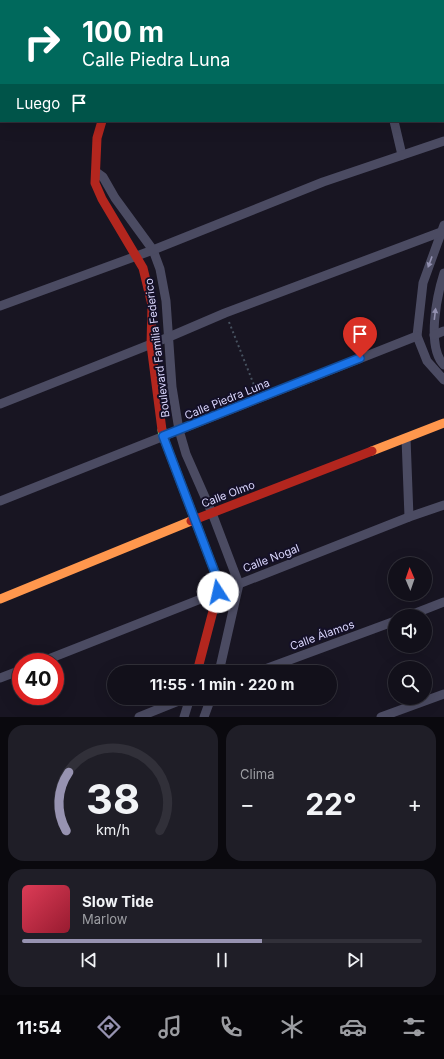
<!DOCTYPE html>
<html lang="es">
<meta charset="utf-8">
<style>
:root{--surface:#12101a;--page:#1f1e27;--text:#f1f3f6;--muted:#9c9da2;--line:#313039;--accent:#9793b1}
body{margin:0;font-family:Inter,sans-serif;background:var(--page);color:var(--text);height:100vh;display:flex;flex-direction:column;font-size:15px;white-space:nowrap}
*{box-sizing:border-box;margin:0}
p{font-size:13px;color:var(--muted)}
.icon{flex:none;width:22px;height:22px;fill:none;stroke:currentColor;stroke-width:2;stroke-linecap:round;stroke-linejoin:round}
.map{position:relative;height:717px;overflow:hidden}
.side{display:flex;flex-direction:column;gap:8px;padding:8px;background:#0a090e;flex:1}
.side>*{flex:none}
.banner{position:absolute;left:0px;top:0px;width:444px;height:122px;box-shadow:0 4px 16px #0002,0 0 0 1px var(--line);background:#00695c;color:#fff;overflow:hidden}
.needle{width:26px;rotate:358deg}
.fabs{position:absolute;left:388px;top:557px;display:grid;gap:8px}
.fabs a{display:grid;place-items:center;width:44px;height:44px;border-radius:50%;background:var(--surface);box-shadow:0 4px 16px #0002,0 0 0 1px var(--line);font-size:20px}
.speed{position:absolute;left:12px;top:653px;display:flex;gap:8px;font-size:20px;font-weight:700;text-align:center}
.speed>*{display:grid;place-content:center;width:52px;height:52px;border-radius:50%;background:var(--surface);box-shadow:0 4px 16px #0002,0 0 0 1px var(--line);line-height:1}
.speed .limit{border:6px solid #d22;background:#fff;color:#111}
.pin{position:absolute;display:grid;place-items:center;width:34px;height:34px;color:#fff;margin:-41px -17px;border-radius:50% 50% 50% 0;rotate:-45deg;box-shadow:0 0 4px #0007}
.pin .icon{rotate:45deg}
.me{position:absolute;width:44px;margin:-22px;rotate:350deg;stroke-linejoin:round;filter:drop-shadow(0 0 3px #0008)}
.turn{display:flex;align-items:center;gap:14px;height:84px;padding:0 16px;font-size:18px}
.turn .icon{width:52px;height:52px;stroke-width:2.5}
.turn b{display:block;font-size:28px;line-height:34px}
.then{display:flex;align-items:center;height:38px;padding:0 16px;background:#0003;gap:8px;font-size:15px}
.big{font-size:30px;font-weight:700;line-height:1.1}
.side .widget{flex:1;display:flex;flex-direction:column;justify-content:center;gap:6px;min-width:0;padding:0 14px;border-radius:16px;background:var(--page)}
.side .dial{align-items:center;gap:0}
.dial svg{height:104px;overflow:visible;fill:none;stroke:var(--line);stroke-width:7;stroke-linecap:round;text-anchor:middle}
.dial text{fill:var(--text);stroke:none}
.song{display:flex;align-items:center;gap:12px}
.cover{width:48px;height:48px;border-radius:6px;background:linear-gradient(135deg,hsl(350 70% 55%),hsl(350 70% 35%))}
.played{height:4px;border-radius:2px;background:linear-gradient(90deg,var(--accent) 60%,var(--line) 60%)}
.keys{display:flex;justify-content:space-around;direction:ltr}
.heat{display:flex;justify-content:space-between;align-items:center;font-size:22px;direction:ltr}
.side .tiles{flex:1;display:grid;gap:8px;grid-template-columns:1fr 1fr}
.widget:last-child{grid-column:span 2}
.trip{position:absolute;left:107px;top:665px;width:230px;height:40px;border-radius:20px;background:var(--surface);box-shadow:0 4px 16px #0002,0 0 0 1px var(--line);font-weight:700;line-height:40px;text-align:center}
.menu{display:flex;height:64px;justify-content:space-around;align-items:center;background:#07060a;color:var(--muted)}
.menu .icon{width:28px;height:28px}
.menu .active{color:var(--accent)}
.menu b{font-size:18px;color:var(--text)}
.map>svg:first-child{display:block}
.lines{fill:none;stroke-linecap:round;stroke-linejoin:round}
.path{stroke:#46515f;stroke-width:2;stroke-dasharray:2 3;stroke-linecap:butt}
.street{stroke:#4b4b62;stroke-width:9}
.fast{stroke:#63d668;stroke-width:9}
.slow{stroke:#ff974d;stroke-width:9}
.jam{stroke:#b3261e;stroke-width:9}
.oneway{fill:#9391b0}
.route-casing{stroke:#114b97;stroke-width:10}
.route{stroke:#1a73e8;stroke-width:7}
.labels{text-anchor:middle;stroke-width:4;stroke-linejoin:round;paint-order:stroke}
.street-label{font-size:11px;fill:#dbd7fe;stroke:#141027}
</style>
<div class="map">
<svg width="444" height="717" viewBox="0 0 444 717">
<rect width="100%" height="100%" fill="#181522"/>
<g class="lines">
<path class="path" d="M229 322 256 390"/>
<g class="street">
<path d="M125 0 126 1"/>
<path d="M385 0V1"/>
<path d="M432 1 438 0"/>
<path d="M394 121 402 155"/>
<path d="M96 172 103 177 115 198 153 250 160 269 166 301 172 387 179 430 186 454 212 513 239 584 219 672"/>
<path d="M444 225 423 283 417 336 427 361 444 380"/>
<path d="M444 273C437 295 426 347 444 365"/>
<path d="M0 306 153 250 323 182 444 141"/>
<path d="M434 335 444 331"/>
<path d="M0 404 169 337 225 313 441 232"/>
<path d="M406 438 409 517"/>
<path d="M0 501 417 336"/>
<path d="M408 616 444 602"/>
<path d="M41 662 409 517 444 505"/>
<path d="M257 672 395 621"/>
<path d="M0 678 21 670"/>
<path d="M139 717 186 698"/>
<path d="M184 717 190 698"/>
<path d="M204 717 211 698"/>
<path d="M381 717 444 694"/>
</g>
<path class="fast" d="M162 430 163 436 217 578V583"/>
<g class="slow">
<path d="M372 451 444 423"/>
<path d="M0 599 191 521"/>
</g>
<g class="jam">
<path d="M102 121 97 138 95 183 102 199 143 268 152 305 151 345 162 430"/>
<path d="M191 521 372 451"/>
<path d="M197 672 218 592 217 583"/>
</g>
</g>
<defs><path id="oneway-solid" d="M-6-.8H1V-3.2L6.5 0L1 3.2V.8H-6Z"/></defs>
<g class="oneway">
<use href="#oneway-solid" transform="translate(430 262) rotate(110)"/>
<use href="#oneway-solid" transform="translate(435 314) rotate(-83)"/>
</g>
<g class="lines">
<defs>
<path id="route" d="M218 592 217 578 163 436 360 358"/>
</defs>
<use href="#route" class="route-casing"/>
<use href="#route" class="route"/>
</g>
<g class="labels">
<g class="street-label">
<text transform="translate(157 348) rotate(-97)" y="4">Boulevard Familia Federico</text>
<text transform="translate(227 399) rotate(-22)" y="4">Calle Piedra Luna</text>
<text transform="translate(228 494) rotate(-21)" y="4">Calle Olmo</text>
<text transform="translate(271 558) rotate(-21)" y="4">Calle Nogal</text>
<text transform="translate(322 635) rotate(-20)" y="4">Calle Álamos</text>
</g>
</g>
</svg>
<div class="fabs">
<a><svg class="needle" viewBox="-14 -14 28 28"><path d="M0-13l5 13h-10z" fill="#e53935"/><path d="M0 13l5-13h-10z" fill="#9c9da2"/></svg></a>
<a><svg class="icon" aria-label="sound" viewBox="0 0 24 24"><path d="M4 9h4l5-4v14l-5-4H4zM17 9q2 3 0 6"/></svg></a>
<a><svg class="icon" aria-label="search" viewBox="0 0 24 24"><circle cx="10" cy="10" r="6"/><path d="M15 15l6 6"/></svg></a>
</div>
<div class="speed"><div class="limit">40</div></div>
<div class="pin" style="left:360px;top:358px;background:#d93025"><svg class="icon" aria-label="arrive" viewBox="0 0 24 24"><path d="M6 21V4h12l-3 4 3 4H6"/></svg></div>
<svg class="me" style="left:218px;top:592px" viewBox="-20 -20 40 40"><circle r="19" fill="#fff"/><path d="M0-13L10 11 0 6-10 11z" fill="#1a73e8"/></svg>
<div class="trip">11:55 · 1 min · 220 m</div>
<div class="banner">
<div class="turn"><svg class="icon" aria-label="right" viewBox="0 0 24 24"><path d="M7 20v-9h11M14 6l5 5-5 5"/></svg><div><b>100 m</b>Calle Piedra Luna</div></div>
<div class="then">Luego<svg class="icon" aria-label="arrive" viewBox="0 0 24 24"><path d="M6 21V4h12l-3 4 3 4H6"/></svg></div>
</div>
</div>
<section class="side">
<div class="tiles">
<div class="widget dial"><svg viewBox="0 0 100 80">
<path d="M14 69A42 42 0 1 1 86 69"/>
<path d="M14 69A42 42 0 0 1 16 24" stroke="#9793b1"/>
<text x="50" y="56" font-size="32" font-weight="700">38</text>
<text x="50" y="72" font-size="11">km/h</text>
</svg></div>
<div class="widget"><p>Clima</p>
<div class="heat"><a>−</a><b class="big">22°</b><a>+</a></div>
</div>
<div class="widget">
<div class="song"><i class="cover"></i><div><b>Slow Tide</b><p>Marlow</p></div></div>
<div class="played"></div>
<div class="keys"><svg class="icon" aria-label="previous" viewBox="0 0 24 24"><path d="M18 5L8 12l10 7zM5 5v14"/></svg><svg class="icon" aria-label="pause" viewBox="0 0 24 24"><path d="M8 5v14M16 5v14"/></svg><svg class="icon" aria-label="next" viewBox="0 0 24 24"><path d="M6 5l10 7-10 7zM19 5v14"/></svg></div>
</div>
</div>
</section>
<nav class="menu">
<b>11:54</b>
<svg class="icon active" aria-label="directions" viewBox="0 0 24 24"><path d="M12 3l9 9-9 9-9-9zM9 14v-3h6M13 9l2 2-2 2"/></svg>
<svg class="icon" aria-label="music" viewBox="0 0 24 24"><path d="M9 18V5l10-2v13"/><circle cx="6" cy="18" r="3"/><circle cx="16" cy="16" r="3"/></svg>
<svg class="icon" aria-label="phone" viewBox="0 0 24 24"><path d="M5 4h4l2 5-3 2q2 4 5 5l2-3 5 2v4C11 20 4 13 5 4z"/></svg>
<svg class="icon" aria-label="climate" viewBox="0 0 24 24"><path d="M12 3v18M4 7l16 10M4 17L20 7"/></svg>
<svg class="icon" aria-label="car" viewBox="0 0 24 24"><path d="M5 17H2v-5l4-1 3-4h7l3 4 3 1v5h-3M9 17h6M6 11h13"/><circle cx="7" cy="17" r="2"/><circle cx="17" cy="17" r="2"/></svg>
<svg class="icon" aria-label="filters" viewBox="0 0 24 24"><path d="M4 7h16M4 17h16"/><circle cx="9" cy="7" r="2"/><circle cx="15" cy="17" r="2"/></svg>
</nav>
